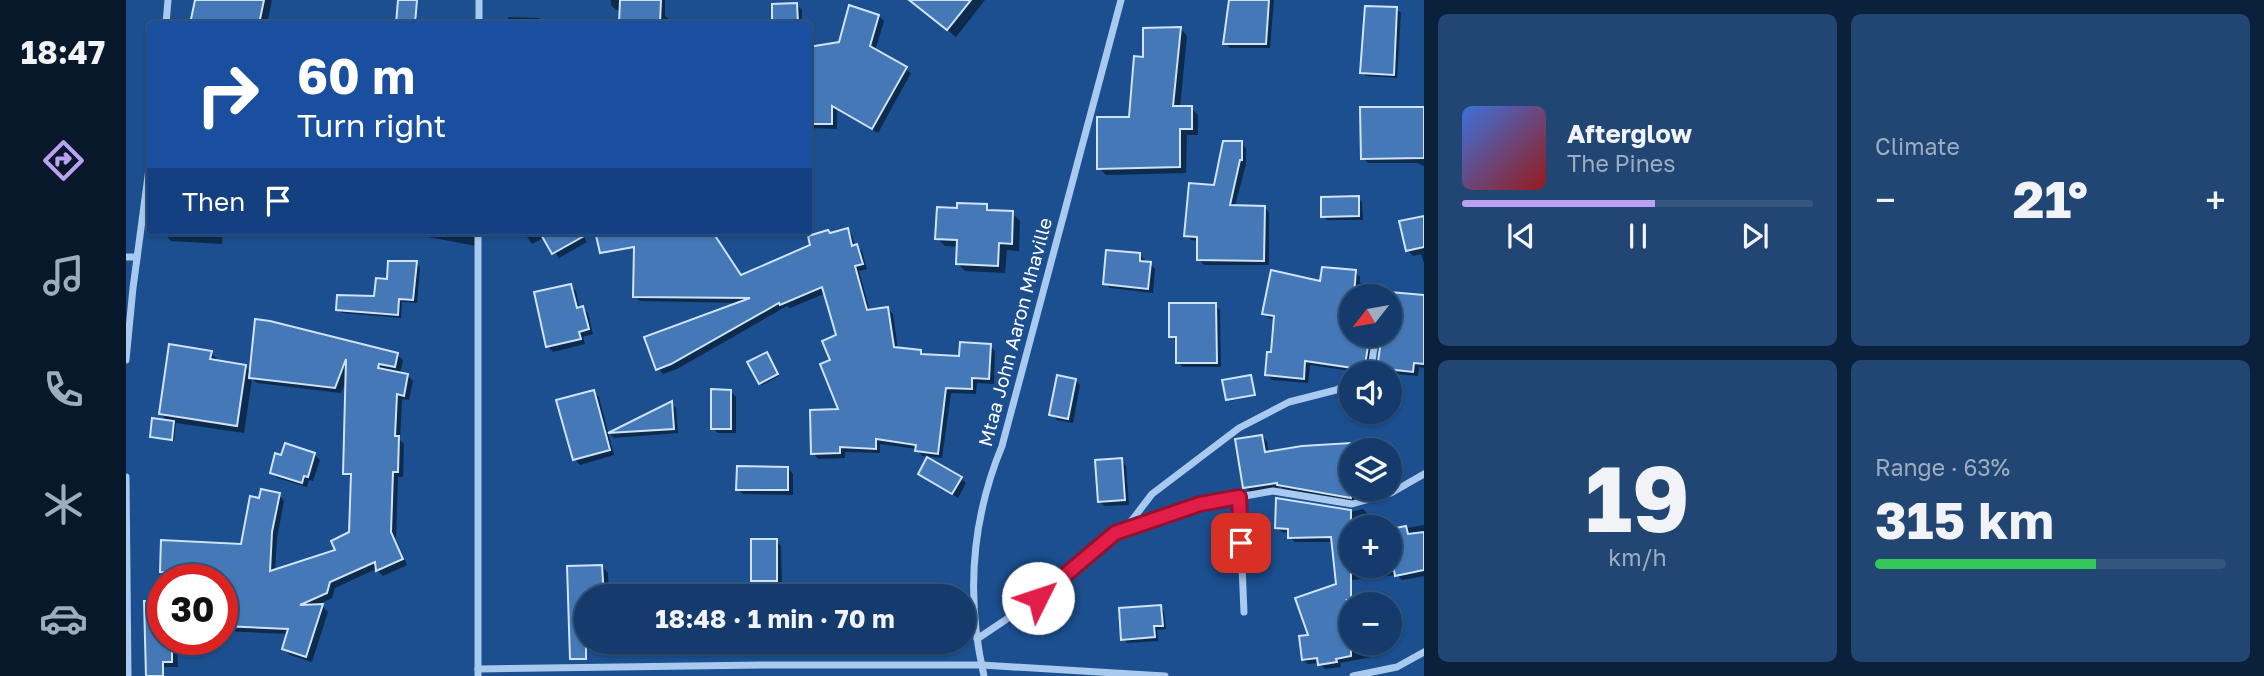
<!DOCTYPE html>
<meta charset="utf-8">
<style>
:root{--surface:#143b6b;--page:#214673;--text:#f1f3f6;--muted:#9dadc1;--line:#33557e;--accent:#bca0f2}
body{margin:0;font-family:"Golos Text",sans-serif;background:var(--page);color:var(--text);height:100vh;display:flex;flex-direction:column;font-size:26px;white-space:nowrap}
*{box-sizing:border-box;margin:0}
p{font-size:23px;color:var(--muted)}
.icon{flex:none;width:38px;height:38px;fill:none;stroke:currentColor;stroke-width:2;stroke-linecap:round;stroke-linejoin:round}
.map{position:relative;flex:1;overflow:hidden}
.sheet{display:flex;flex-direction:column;gap:14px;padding:14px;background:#0b203b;width:840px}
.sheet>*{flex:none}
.top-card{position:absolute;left:21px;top:21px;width:665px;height:214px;border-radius:7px;box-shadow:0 2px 5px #0004,0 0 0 2px var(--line);background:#1a4fa0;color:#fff;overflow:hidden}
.needle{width:46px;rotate:239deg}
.controls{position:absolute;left:1213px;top:284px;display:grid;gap:14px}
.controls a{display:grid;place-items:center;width:63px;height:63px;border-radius:50%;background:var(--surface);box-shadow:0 2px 5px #0004,0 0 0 2px var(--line);font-size:35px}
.speed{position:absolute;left:21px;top:564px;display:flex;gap:14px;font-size:35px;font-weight:700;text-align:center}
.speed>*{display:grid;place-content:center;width:91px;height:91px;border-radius:50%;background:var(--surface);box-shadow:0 2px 5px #0004,0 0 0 2px var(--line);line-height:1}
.speed .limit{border:10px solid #d22;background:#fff;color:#111}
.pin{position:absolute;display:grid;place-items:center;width:60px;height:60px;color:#fff;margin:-30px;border-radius:14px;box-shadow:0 4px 10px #0006}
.me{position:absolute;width:77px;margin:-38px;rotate:49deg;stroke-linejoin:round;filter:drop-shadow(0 0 5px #0008)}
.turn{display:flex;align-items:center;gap:24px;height:147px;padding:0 35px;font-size:32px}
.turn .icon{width:91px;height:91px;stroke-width:2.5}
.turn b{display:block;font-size:49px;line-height:60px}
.then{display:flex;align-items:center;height:66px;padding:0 35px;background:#0003;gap:14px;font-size:26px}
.big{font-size:52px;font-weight:700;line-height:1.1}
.sheet .tile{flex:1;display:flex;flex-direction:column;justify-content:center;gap:10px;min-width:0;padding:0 24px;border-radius:10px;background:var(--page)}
.sheet .dial{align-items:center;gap:0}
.dial b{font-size:91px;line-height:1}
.song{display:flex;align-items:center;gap:21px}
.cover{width:84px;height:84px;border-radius:10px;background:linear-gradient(135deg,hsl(220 70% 55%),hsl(0 70% 35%))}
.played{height:7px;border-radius:4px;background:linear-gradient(90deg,var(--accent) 55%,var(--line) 55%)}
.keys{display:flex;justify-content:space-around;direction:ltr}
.heat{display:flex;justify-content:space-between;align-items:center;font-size:38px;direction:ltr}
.charge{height:10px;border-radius:5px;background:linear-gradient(90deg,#34c759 63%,var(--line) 0)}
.sheet .tiles{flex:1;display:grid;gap:14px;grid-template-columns:repeat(2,1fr)}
.trip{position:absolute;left:448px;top:584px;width:402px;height:70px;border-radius:35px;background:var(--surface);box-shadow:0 2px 5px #0004,0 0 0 2px var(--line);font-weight:700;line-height:70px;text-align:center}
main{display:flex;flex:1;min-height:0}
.dock{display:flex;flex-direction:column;width:126px;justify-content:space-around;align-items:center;background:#08182b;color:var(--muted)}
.dock .icon{width:49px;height:49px}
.dock .current{color:var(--accent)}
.dock b{font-size:32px;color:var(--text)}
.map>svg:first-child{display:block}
.shadow{fill:#0007}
.building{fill:#4478b7;stroke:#cfe3fa;stroke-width:2}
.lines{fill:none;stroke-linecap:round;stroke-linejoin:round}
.minor{stroke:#a9c9ee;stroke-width:7}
.route-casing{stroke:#92132f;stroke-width:18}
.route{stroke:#e11d48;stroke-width:12}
.labels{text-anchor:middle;stroke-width:7;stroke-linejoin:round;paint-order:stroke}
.street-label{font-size:19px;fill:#fff;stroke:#1b4f8f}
</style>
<main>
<nav class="dock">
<b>18:47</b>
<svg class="icon current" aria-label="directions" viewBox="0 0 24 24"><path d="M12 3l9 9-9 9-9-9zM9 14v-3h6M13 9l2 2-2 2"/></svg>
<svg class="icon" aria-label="music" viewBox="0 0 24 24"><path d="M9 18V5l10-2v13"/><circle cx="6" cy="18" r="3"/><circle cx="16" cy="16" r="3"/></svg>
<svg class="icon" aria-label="phone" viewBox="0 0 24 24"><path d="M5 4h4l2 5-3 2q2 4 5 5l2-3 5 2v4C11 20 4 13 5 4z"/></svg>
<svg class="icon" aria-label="climate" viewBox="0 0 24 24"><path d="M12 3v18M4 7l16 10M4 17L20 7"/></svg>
<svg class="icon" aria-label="car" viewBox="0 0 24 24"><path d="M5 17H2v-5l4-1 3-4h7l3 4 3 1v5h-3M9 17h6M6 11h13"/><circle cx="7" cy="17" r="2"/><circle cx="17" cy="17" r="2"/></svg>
</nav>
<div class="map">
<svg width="1298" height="676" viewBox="0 0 1298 676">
<rect width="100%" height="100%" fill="#1b4f8f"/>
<g class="shadow">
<path d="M71 0H146L141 24H65Z"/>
<path d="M485 0H539V16L547 22V24H495V10H490L485 5Z"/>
<path d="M786 0H859L830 37Z"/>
<path d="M1105 0H1148L1144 48H1104L1099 43Z"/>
<path d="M671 5 676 10V24H648V6Z"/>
<path d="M1270 9 1275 13 1271 78 1240 76 1236 72Z"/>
<path d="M272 16H289L294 21V24H272Z"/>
<path d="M753 16 758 21 749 51 785 73 752 133 711 109V129L682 128V48L714 43Z"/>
<path d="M382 17 413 18 418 24H364L382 23Z"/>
<path d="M1055 29 1061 36 1054 108H1065L1072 115V135H1061L1060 173 980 175 973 168 1004 119 1019 59Z"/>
<path d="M1298 108V166L1291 163H1242L1237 158 1236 109Z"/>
<path d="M1115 143 1120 148V164L1109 206 1138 207 1143 212V265H1078L1073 259 1072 241 1065 240 1060 235Z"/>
<path d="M1232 198 1236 202 1237 220H1201L1197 216Z"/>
<path d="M860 206 866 212 886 213 894 221 893 251 881 250 879 273 839 271 831 263 832 247 819 246 811 238 833 209Z"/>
<path d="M1298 218V263L1295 254 1287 256 1281 250 1275 222Z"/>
<path d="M721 230 726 235 729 246 736 251 741 269 733 271 744 311 762 309 767 314 772 349 794 352 799 356 835 357 864 346 869 351 868 384 851 383 850 394 825 393 816 458 796 456 791 449 754 444V453L719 452V458L692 459 687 453 715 411 706 361 712 336 700 293 664 308 661 306 551 369 537 374 532 369 616 303 514 301 509 296 510 237 507 231H600L590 237 616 276 643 273 705 235Z"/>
<path d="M40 231H97L96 244 45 241 40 235Z"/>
<path d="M271 231H345L351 236 350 246Z"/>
<path d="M397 231H455L461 242 433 258 419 237 406 244Z"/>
<path d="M1014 255 1019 260V263L1024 264 1029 269 1027 293 984 288 979 283Z"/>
<path d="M290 263 294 267 291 303 276 302 275 318 216 313 212 309 250 297 263 281Z"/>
<path d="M1229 272 1234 277V283H1241L1247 289 1246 293 1251 296H1225V334H1253L1249 338 1243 371 1232 370V372L1184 365 1182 383 1146 380 1141 375 1146 354 1150 320 1143 318 1137 313 1196 283Z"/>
<path d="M445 286 450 291 454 309 457 308 462 313 467 334 457 337 459 344 427 352 422 346Z"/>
<path d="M1261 294 1298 296V368L1293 367 1292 376 1259 373 1253 368 1264 334V296Z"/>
<path d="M1089 305 1094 310 1095 367H1057L1052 362 1050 341 1045 336Z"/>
<path d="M131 321 271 355 277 360 274 374 281 375 287 381 283 400 276 399 274 440 278 444 277 477H272L270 539 281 565 257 576 250 569 209 588 206 598 194 604 202 612 186 662 164 655 158 649 162 634 96 631V579H37V639H51L52 667H26L34 603 37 542 116 546 135 500 153 495 158 501 151 538 149 571 211 551 225 534 227 479 219 473 221 378 215 393 131 383 126 379 118 433 50 423 48 441 26 436 42 422 35 414 85 353 93 361 119 366 126 373Z"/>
<path d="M643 357 653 376 636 385 634 383Z"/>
<path d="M1125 377 1130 396 1104 401 1102 399Z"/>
<path d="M949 380 954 385 947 423 931 420 925 414Z"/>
<path d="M468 392 473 397 488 455 454 465 449 459Z"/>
<path d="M605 392 610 397V433H592L586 428Z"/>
<path d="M545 403 550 408 552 433 488 438 484 434Z"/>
<path d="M1136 436 1141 442 1143 454 1175 448 1238 444 1243 450H1225V488H1240L1241 500 1232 502 1158 490 1155 487 1124 492 1119 487Z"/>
<path d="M188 454 194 460 187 481 183 480 181 487 151 478 146 472Z"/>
<path d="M995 460 1000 466 1003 505 979 506 973 501Z"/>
<path d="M662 468 667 474V495L617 494 612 489Z"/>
<path d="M794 474 835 478 840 483 832 498Z"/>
<path d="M1152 500 1225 512 1237 509 1242 514 1244 527H1225V565H1264V531L1298 525V576L1276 580 1271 575 1216 581 1207 542H1169L1164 537V533L1156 532 1151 527Z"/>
<path d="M650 541 655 546 656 585H632L627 580Z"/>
<path d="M476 566 482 573 483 597H460V641H452L443 568Z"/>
<path d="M1219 589 1225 605V642H1241L1245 657 1214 663 1215 667 1199 669 1193 663 1182 664 1177 660 1184 636Z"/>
<path d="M1034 607 1038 611 1040 629 1031 630 1032 641 1001 643 997 639Z"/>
</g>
<g class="building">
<path d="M69 0H138L133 24H64Z"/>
<path d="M272 0H291L289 24H270Z"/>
<path d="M494 0H535L534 24H493Z"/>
<path d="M783 0H845L821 30Z"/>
<path d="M1103 0H1143L1140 44H1097Z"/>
<path d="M671 3 672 24H646V4Z"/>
<path d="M723 5 753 15 744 46 781 67 746 129 706 106V124H682V47L713 42Z"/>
<path d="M1239 6 1271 7 1268 75 1234 73Z"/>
<path d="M1055 27 1047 106H1066V129H1054V167L971 169V117H1003L1008 56 1017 57V28Z"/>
<path d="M1234 107H1298V158L1235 159Z"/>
<path d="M1097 141H1116V160H1114L1104 205 1139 206 1138 261 1071 260V237L1058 236 1063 183 1088 185Z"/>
<path d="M1233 196V216L1195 217V197Z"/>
<path d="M831 203 861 204V210L887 211 886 244 873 243 872 266 830 264 831 240 809 239 811 207 831 208Z"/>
<path d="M1298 216V247L1280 251 1273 221Z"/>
<path d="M722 228 726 246 731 244 737 264 729 266 741 310 762 307 768 347 795 350V354L833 356 834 342 865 344 863 379 846 378V389L820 388 812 454 789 451 790 445 750 439V449L714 447V453L685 454 684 410 712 409 694 364 704 360 696 341 710 335 696 287 654 305 653 303 545 364 530 370 518 337 624 298 507 297 508 247 474 253 469 231H586L615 275 684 245 682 236 702 230 704 233Z"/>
<path d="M413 231H467L426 254Z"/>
<path d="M980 250 1014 253V261L1025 262 1022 289 977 284Z"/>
<path d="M262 261H291L287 300 273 299 272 315 210 310 211 295 248 296 250 278 261 279Z"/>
<path d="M1196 267 1230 270 1228 296H1225V334H1244L1239 365 1227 366V368L1179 361 1178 379 1139 375 1141 352H1145L1148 316 1136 314 1145 270 1194 281Z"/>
<path d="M445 284 451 308 457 306 463 329 453 332 455 339 420 347 408 292Z"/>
<path d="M1264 292 1298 295V364L1288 363 1287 372 1251 368 1256 334H1264Z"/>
<path d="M1043 303H1090L1091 363H1050V337H1043Z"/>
<path d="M129 319 144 321 272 353 269 367 253 364 252 368 282 374 278 396 271 394 269 436H273L272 472H267L265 532 277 559 250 571 249 562 204 582 201 593 174 605 197 604 180 657 156 649 162 629 96 626V579H86V575L34 572 35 540 115 544 124 496 133 498 135 489 154 493 146 532 144 571 209 550 205 541 223 532 225 474H217L220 359 209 388 123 378Z"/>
<path d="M43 344 86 351 84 359 120 365 111 426 33 414Z"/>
<path d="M641 352 652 374 633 384 621 362Z"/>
<path d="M931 375 950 379 942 419 923 415Z"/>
<path d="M1125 375 1129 395 1100 400 1096 380Z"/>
<path d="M585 389 605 390V429H585Z"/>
<path d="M468 390 484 450 447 460 430 400Z"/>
<path d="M546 401 548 429 482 433Z"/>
<path d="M26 418 48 421 46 440 24 437Z"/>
<path d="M1136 435 1139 452 1176 446 1225 443V498L1151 485V483L1117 488 1109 439Z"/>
<path d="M159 443 189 453 182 477 178 476 176 483 144 473 149 453 155 455Z"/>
<path d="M801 457 836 477 826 494 792 474Z"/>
<path d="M996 458 999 500 972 502 969 460Z"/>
<path d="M611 466 662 467V490H610Z"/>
<path d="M1150 498 1225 510V600H1221L1225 610V656L1210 659 1211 662 1192 665 1191 658 1176 660 1173 636 1182 635 1169 598 1210 584 1205 537 1162 538V529L1149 528Z"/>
<path d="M1280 526 1282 534 1298 532V570L1269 576 1268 570 1264 571V529Z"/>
<rect x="625" y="539" width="26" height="42"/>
<path d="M476 565 478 597H460V659H444L441 566Z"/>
<path d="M18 601H37V639H46V662H37V676H20Z"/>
<path d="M1035 605 1037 626H1028L1029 637 995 640 993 608Z"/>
</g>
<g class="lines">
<g class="minor">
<path d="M40 24 42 0"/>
<path d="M353 24V0"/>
<path d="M0 257H11"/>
<path d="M1254 296V294"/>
<path d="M0 360 7 288 24 161"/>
<path d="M1241 373 1245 368 1250 334"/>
<path d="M0 477 2 676"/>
<path d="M1113 497 1118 612"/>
<path d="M1000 528 1026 494 1113 428 1163 402 1210 390 1225 383"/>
<path d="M851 639 912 598 989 533 1074 504 1147 491 1226 504 1265 493 1298 474"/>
<path d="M352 669 636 665H856L1039 676"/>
<path d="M352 676V231"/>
<path d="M858 676C840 598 845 521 876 446L995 0"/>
<path d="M1227 676 1271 667 1298 652"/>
</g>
</g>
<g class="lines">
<defs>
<path id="route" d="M912 598 989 533 1074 504 1113 497 1115 543"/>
</defs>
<use href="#route" class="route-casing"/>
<use href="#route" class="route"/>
</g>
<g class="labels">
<g class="street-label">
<text transform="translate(889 332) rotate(-75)" y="7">Mtaa John Aaron Mhaville</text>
</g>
</g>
</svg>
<div class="controls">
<a><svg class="needle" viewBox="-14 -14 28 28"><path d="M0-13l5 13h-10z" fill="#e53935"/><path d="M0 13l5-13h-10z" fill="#9dadc1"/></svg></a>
<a><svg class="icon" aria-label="sound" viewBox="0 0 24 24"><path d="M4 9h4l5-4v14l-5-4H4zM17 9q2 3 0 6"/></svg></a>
<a><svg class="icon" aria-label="layers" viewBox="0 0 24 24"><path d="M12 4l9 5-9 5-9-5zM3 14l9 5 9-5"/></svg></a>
<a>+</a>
<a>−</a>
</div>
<div class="speed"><div class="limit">30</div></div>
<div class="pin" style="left:1115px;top:543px;background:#d93025"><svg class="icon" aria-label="arrive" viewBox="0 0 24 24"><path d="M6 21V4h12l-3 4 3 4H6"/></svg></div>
<svg class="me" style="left:912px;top:598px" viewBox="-20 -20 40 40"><circle r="19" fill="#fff"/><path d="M0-13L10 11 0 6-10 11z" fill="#e11d48"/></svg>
<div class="trip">18:48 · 1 min · 70 m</div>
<div class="top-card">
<div class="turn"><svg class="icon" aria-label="right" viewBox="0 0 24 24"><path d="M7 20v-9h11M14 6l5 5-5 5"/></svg><div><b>60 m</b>Turn right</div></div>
<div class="then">Then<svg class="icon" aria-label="arrive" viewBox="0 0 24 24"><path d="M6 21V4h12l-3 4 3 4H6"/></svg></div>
</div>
</div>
<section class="sheet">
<div class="tiles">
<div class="tile">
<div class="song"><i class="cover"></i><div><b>Afterglow</b><p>The Pines</p></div></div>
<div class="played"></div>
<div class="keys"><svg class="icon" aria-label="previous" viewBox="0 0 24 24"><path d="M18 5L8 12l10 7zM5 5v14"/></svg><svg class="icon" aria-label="pause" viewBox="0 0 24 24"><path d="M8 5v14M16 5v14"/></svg><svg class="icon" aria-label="next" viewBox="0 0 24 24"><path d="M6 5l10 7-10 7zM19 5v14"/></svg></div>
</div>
<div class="tile"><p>Climate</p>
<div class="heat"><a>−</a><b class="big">21°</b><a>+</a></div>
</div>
<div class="tile dial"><b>19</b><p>km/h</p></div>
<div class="tile"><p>Range · 63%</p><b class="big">315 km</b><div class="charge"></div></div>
</div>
</section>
</main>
